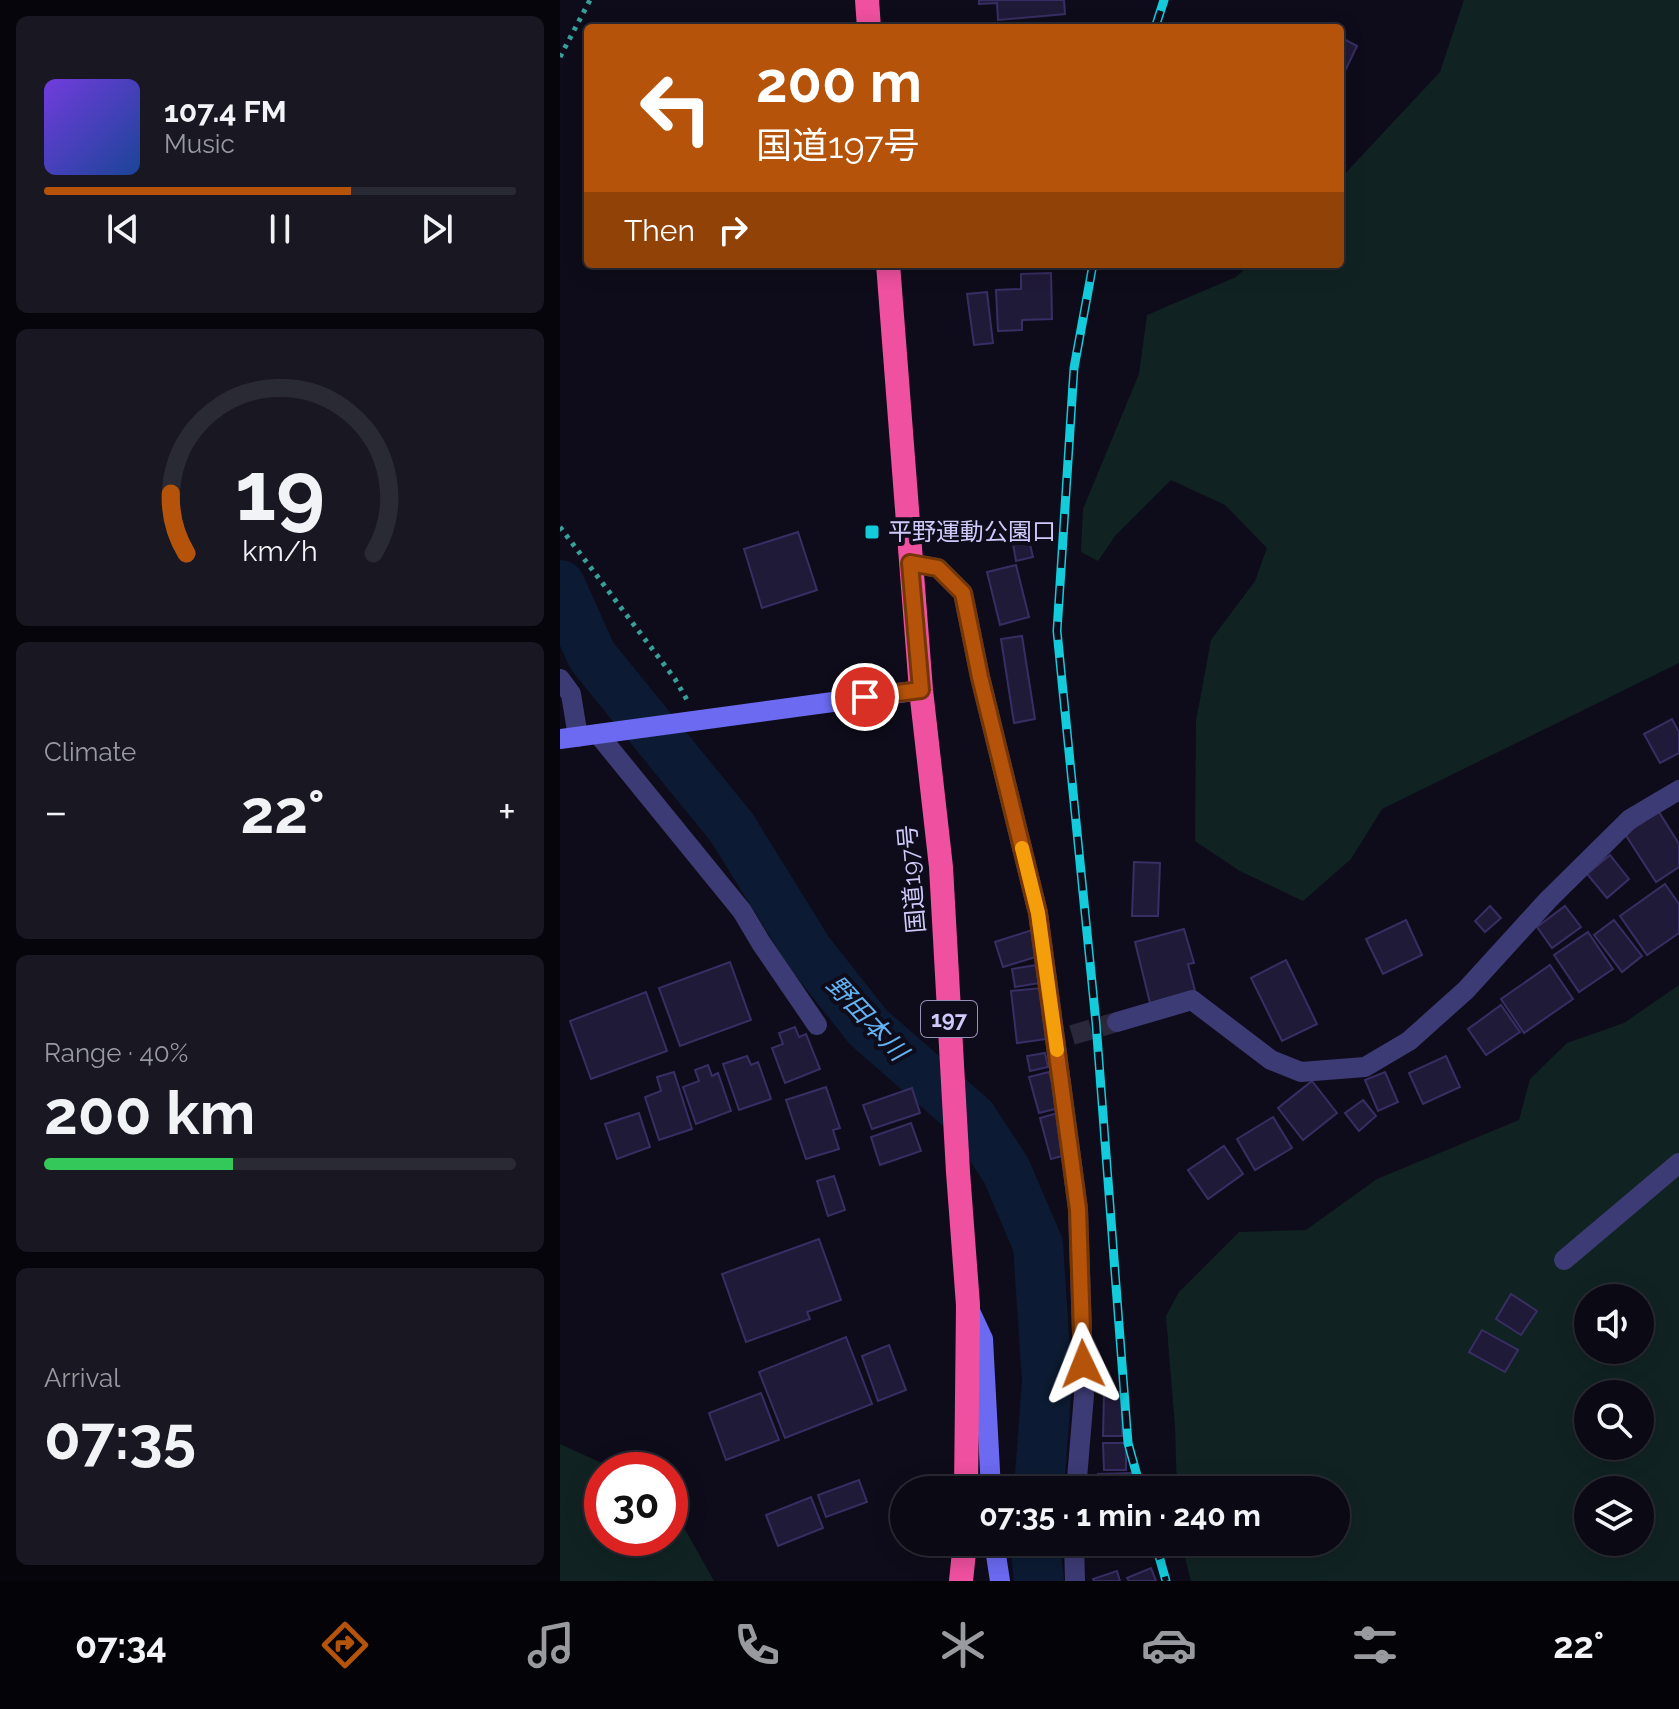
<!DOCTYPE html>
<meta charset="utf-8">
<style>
:root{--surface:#0a0914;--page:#181722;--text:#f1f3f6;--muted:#999aa0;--line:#2a2a34;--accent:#b45309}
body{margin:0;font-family:Raleway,"Noto Sans JP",sans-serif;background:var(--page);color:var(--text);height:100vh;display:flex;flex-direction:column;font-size:30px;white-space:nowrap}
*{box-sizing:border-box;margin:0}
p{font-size:26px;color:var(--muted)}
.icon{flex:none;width:44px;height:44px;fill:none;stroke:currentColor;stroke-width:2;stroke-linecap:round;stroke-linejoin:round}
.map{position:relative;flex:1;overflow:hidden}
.sheet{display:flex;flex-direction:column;gap:16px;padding:16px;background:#06050b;width:560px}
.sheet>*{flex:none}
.guide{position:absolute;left:24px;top:24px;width:760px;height:244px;border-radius:8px;box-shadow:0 4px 20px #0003,0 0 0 2px var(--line);background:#b45309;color:#fff;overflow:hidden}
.tools{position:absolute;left:1014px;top:1284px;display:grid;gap:16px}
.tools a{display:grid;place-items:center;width:80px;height:80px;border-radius:50%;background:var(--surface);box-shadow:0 4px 20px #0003,0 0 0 2px var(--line);font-size:40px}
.speed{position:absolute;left:24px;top:1452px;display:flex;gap:16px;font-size:40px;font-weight:700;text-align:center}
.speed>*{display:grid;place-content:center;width:104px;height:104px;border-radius:50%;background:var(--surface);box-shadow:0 4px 20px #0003,0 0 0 2px var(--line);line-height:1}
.speed .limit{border:12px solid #d22;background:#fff;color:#111}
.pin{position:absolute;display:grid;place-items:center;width:68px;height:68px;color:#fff;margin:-34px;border:4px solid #fff;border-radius:50%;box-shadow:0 2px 8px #0007}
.me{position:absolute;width:88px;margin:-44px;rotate:358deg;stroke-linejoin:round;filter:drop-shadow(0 0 6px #0008)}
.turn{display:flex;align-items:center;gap:28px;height:168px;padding:0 40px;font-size:36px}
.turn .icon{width:104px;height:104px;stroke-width:2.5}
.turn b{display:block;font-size:56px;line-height:68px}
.then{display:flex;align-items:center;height:76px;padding:0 40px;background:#0003;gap:16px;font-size:30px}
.big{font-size:60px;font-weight:700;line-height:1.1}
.sheet .widget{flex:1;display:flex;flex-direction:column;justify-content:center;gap:12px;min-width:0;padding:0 28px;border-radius:12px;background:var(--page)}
.sheet .dial{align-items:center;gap:0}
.dial svg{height:208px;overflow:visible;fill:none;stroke:var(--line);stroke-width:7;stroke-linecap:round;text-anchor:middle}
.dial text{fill:var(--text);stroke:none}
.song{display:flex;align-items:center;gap:24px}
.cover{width:96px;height:96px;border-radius:12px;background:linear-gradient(135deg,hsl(260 70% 55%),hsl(220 70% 35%))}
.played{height:8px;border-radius:4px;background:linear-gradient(90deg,var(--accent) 65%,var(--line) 65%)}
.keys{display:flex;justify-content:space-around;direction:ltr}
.heat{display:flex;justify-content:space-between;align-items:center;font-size:44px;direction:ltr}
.charge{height:12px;border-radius:6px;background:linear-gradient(90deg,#34c759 40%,var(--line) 0)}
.trip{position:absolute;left:330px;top:1476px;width:460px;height:80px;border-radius:40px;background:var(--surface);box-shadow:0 4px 20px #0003,0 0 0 2px var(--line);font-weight:700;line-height:80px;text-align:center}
.tabs{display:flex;height:128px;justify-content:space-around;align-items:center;background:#040408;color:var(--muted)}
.tabs .icon{width:56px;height:56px}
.tabs .current{color:var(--accent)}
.tabs b{font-size:36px;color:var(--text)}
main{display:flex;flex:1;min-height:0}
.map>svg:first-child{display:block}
.green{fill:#102322;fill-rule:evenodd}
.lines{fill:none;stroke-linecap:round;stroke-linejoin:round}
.river{stroke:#0c1b33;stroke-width:50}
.building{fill:#201a39;stroke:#382e63;stroke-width:2}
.street-tunnel{stroke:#2b283c;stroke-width:20;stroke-dasharray:20 10;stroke-linecap:butt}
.path{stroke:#37a199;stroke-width:5;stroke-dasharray:4 6;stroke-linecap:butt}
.street{stroke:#3d3b75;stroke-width:20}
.secondary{stroke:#6b6af1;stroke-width:20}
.highway{stroke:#ef509f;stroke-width:24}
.rail-casing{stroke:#14cbdc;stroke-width:9}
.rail{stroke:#0e0c1a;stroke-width:6;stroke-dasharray:18;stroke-linecap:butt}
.route-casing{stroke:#753606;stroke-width:20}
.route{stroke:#b45309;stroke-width:14}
.slow{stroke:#f59e0b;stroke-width:14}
.poi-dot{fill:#14cbdc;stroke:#0e0c1a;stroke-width:3}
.labels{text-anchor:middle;stroke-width:8;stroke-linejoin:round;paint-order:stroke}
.shield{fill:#0e0c1a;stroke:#9591b7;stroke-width:2}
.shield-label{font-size:22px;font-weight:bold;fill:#cfcafa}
.poi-label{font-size:24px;fill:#cfcafa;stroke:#0e0c1a;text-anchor:start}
.street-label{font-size:24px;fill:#cfcafa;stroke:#0e0c1a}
.water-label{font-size:26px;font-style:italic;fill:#62b1f0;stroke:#0e0c1a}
</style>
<main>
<section class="sheet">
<div class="widget">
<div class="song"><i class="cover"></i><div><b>107.4 FM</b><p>Music</p></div></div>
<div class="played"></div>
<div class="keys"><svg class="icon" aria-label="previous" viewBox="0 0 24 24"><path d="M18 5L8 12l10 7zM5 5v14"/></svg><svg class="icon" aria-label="pause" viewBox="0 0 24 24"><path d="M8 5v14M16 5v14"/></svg><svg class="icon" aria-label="next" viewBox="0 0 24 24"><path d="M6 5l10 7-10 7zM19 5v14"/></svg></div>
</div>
<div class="widget dial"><svg viewBox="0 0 100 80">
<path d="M14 69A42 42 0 1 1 86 69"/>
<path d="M14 69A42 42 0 0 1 8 46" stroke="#b45309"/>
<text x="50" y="56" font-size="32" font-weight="700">19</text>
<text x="50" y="72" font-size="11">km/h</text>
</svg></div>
<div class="widget"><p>Climate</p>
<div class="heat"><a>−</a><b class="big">22°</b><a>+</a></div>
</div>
<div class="widget"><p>Range · 40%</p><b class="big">200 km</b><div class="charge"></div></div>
<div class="widget"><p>Arrival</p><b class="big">07:35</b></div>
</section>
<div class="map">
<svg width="1119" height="1581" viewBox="0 0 1119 1581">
<rect width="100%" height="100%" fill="#0e0c1a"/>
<g class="green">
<path d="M904 0H1119V663L822 809 791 859 743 901 680 871 635 841 636 721 651 640 695 581 707 548 665 505 611 480 555 536 538 561 521 552 523 509 579 374 587 315 676 277 690 264H780V179L880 72Z"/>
<path d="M1119 985V1581H631L621 1542H776V1490H617L615 1427 606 1316 619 1292 679 1232 746 1230 817 1179 959 1120 970 1079 1007 1043 1064 1023ZM1028 1298H1080V1350H1028ZM1028 1394H1080V1446H1028ZM1028 1490H1080V1542H1028Z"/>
<path d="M0 1444 57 1470H42V1538H110V1511L118 1517 154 1581H0Z"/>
</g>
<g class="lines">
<g class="river">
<path d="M0 585 32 656 172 828 248 951 308 1027 412 1118 446 1170 478 1245 487 1381 479 1490"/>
<path d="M475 1542 479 1581"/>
</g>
</g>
<g class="building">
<path d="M419 0H504L505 14 438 20 437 3 419 4Z"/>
<path d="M780 37 797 46 786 69 780 67Z"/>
<path d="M491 273 492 319 462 320V330L438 331 436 290 461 289V274Z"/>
<path d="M427 292 433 343 414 345 407 294Z"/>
<path d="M238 532 257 590 202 608 184 549Z"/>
<path d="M469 540 473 557 456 561 453 544Z"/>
<path d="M456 565 469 617 440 625 427 572Z"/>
<path d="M462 636 475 719 454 723 441 639Z"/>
<path d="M1112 719 1119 732V753L1100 763 1084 734Z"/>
<path d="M1099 812 1119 844V867L1096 882 1065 834Z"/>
<path d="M1050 855 1069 879 1047 898 1027 874Z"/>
<path d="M574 862 600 863 598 916H572Z"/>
<path d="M1105 884 1119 904V933L1087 955 1060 916Z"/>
<path d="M930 906 941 918 925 932 915 921Z"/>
<path d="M1005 906 1021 927 992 948 977 927Z"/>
<path d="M846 920 862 955 823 974 806 939Z"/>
<path d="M1054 920 1082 956 1062 972 1034 935Z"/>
<path d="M624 929 634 963 628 964 635 991 590 1003 575 942Z"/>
<path d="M472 930 479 956 443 967 435 942Z"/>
<path d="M1028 932 1053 969 1019 992 994 955Z"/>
<path d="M726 960 757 1024 722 1041 691 978Z"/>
<path d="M170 962 191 1020 120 1046 99 988Z"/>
<path d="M477 965 480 983 455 987 452 969Z"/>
<path d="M990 965 1013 999 964 1033 941 999Z"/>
<path d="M481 988 487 1039 457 1043 451 991Z"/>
<path d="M86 992 107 1051 31 1079 10 1021Z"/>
<path d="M941 1005 960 1032 926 1055 908 1029Z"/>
<path d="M235 1027 239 1037 246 1034 260 1069 225 1083 212 1048 223 1044 219 1033Z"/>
<path d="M485 1053 488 1067 470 1071 467 1056Z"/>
<path d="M187 1056 191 1065 198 1062 211 1099 179 1110 163 1064Z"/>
<path d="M886 1056 900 1087 863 1104 849 1073Z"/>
<path d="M148 1065 152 1076 158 1073 171 1111 136 1124 123 1087 139 1081 135 1070Z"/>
<path d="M114 1072 132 1129 99 1140 85 1097 101 1091 97 1077Z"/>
<path d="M489 1072 499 1108 479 1113 469 1077Z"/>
<path d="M825 1072 838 1102 818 1111 805 1080Z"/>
<path d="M752 1081 777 1113 743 1140 718 1108Z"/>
<path d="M266 1087 280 1128 273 1130 279 1149 246 1159 226 1100Z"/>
<path d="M352 1088 360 1113 312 1129 303 1105Z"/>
<path d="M803 1100 816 1116 799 1131 785 1113Z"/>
<path d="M79 1113 90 1147 57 1159 45 1124Z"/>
<path d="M498 1113 506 1155 491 1159 480 1118Z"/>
<path d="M713 1117 732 1148 695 1170 677 1139Z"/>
<path d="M351 1123 361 1151 320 1165 311 1137Z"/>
<path d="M664 1146 683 1174 648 1199 628 1170Z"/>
<path d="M274 1176 285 1210 268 1216 257 1181Z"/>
<path d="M259 1239 281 1300 247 1312 250 1319 186 1342 162 1274Z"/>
<path d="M951 1294 977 1311 961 1335 936 1319Z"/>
<path d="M922 1330 958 1350 945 1372 909 1352Z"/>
<path d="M286 1337 312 1404 225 1438 199 1372Z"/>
<path d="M329 1345 346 1390 318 1401 302 1356Z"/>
<path d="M544 1392H563L562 1436H543Z"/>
<path d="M201 1393 219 1440 166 1460 149 1413Z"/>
<path d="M543 1443H566V1470H544Z"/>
<path d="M571 1473 572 1490H539L538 1474Z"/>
<path d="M299 1480 307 1502 266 1517 258 1495Z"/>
<path d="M251 1497 263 1528 218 1546 206 1515Z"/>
<path d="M591 1568 596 1581H569L567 1578Z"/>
<path d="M557 1571 560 1581H534L533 1579Z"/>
</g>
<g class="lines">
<path class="street-tunnel" d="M512 1035 557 1022"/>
<g class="path">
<path d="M0 57 30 0"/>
<path d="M0 527 115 679 127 700"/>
</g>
<g class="street">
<path d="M350 563 378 568 403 593 420 677 478 913 518 1209 524 1395 516 1490"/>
<path d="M0 679 11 694 18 737"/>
<path d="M38 734 182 911 201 943 257 1025"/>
<path d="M557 1022 632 1000 711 1060 741 1072 805 1067 849 1041 906 990 988 900 1070 819 1119 790"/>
<path d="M1004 1260 1119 1163"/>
<path d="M514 1542 515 1581"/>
</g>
<g class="secondary">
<path d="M0 739 361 690"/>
<path d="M409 1309 423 1339 431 1490"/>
<path d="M434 1542 440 1581"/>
</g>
<g class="highway">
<path d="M307 0 309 28"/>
<path d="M328 264 361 690 381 867 398 1172 408 1305 406 1490"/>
<path d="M401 1581 405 1542"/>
</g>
<defs>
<g id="rail">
<path d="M595 28 604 0"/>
<path d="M533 264 514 368 497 631 536 1023 568 1443 581 1490"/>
<path d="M595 1542 606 1581"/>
</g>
</defs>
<use href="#rail" class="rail-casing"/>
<use href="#rail" class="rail"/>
</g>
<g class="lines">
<defs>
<path id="route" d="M305 697 361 690 350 563 378 568 403 593 420 677 478 913 518 1209 523 1364"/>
</defs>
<use href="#route" class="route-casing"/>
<use href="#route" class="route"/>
<path class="slow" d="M462 848 478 913 497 1050"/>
</g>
<rect class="poi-dot" x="304" y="524" width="16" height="16" rx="4"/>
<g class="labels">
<rect class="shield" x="361" y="1001" width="56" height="36" rx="6"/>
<g class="shield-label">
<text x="389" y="1027">197</text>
</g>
<g class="poi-label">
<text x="328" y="540">平野運動公園口</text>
</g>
<g class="street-label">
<text transform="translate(352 879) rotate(-95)" y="8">国道197号</text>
</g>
<g class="water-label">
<text transform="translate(307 1018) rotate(47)" y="9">野田本川</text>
</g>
</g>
</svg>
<div class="tools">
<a><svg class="icon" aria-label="sound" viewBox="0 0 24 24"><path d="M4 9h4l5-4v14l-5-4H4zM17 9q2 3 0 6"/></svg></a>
<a><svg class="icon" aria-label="search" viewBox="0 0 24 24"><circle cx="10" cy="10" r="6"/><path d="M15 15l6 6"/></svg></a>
<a><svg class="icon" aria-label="layers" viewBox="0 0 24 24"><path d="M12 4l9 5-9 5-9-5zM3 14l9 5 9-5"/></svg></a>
</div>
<div class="speed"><div class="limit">30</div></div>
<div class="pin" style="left:305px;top:697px;background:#d93025"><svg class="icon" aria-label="arrive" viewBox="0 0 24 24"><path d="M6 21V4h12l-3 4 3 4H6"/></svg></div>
<svg class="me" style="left:523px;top:1364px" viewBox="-20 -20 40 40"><path d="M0-17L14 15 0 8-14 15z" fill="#b45309" stroke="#fff" stroke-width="4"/></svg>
<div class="trip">07:35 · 1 min · 240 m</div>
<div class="guide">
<div class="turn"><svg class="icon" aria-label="left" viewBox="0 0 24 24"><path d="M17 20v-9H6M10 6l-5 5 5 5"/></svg><div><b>200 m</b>国道197号</div></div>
<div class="then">Then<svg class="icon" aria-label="right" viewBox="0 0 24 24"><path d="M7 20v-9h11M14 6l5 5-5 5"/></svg></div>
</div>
</div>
</main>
<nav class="tabs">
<b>07:34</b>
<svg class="icon current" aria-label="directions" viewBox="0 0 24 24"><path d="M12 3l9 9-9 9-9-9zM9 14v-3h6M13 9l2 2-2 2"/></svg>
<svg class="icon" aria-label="music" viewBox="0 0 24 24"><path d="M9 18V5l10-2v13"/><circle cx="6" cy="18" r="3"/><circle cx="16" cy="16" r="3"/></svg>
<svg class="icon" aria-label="phone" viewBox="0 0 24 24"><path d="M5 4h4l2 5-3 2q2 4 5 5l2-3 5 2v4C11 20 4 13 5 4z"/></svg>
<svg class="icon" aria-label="climate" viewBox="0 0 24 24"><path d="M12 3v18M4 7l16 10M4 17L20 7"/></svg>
<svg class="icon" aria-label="car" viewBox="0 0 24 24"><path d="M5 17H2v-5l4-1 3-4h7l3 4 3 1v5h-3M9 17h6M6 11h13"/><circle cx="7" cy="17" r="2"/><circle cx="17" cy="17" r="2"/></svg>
<svg class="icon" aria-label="filters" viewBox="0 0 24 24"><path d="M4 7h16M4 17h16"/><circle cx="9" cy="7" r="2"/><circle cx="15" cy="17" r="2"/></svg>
<b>22°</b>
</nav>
